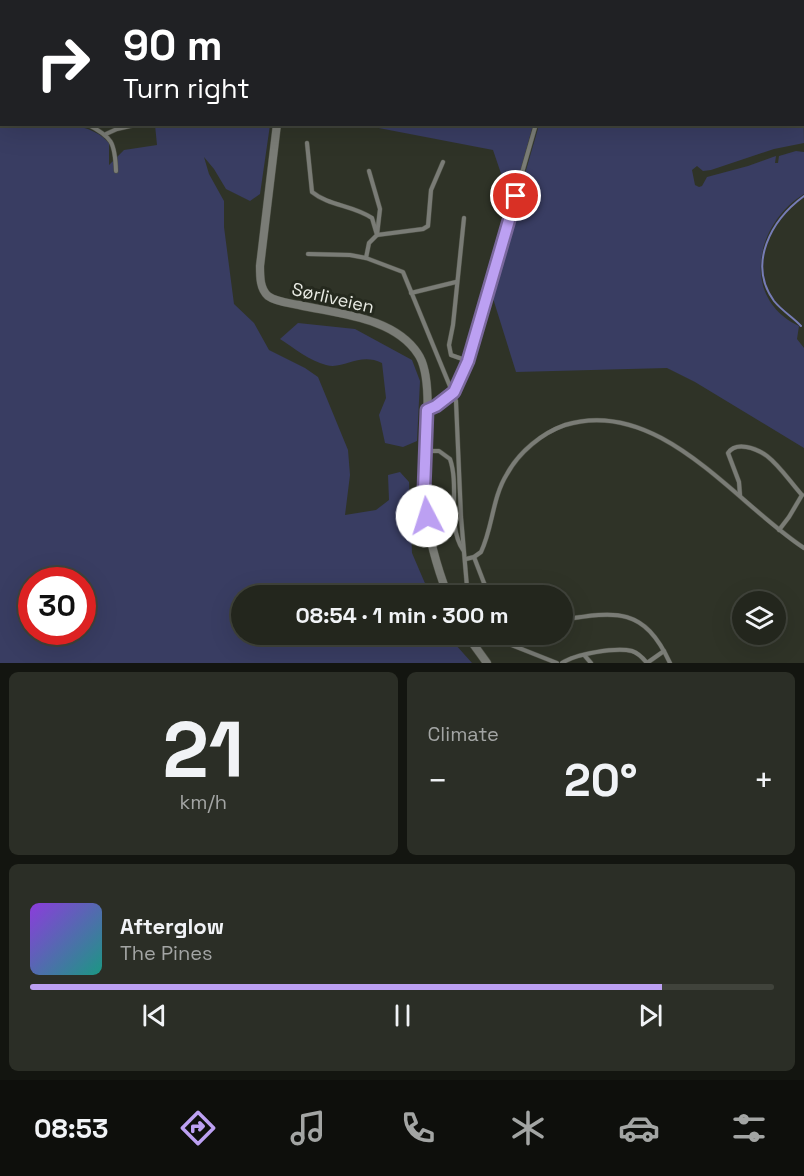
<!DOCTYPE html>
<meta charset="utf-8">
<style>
:root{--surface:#23261d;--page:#2b2e26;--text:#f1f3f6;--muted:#a3a5a4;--line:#40433b;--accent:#bca0f2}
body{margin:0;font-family:"Space Grotesk",sans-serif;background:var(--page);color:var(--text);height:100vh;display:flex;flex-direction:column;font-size:22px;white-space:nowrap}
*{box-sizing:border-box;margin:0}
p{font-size:20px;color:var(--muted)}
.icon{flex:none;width:33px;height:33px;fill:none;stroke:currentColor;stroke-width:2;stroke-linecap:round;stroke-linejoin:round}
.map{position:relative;height:663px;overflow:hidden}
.side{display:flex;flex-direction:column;gap:9px;padding:9px;background:#131510;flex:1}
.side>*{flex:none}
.top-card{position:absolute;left:0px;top:0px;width:804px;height:126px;box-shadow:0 6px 24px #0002,0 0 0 2px var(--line);background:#202124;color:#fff;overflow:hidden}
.fabs{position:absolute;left:732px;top:591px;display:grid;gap:12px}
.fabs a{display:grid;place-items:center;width:54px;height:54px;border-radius:50%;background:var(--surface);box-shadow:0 6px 24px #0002,0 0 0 2px var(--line);font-size:30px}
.speed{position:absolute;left:18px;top:567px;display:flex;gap:12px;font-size:30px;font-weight:700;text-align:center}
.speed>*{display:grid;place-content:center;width:78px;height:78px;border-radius:50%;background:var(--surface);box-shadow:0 6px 24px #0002,0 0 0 2px var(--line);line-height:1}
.speed .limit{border:9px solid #d22;background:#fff;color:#111}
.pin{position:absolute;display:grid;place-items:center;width:51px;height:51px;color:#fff;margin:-26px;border:3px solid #fff;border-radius:50%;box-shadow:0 2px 6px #0007}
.me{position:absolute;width:66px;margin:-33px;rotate:355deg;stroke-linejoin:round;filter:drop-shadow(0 0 4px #0008)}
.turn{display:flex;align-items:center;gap:21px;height:126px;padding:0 24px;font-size:27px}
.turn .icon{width:78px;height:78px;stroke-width:2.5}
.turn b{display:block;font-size:42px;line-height:51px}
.big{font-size:45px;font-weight:600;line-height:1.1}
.side .widget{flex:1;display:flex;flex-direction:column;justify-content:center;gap:9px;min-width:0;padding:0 21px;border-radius:9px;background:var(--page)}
.side .dial{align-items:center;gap:0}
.dial b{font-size:78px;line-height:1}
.song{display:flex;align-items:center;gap:18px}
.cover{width:72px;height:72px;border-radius:9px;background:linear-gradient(135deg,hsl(270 70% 55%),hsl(170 70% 35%))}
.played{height:6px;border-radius:3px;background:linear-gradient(90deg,var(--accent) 85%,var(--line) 85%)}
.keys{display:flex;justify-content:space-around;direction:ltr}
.heat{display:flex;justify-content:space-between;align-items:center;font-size:33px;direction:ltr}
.side .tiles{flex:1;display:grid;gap:9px;grid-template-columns:1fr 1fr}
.widget:last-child{grid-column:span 2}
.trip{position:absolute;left:231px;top:585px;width:342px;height:60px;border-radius:30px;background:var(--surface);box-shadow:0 6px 24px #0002,0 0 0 2px var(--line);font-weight:600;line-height:60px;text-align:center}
.tab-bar{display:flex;height:96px;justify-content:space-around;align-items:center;background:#0e0f0c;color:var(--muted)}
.tab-bar .icon{width:42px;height:42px}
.tab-bar .current{color:var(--accent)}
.tab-bar b{font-size:27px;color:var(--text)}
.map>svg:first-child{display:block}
.green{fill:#393d62;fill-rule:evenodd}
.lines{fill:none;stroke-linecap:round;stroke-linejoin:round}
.stream{stroke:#767cb6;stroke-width:2}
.service-casing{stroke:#4d5045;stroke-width:5}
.minor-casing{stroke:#4d5045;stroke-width:9}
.service{stroke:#7a7c76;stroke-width:4}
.minor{stroke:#7a7c76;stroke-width:8}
.route-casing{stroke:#7a689d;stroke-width:15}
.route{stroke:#bca0f2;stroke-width:10}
.labels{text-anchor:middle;stroke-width:6;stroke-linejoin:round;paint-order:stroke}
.street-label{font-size:18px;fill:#e8eae3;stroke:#25291e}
</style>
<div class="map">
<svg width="804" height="663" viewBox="0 0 804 663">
<rect width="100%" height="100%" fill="#2f3327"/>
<g class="green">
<path d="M0 0H325L2 2 0 65Z"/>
<path d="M337 0H585L586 1H335Z"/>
<path d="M0 74 2 124C35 125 85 116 109 143V165L124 150 157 145 155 125H270L260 194 250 201 226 189 214 169 204 157 209 174 224 201V227L234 304 254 323 269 350 305 368 318 377 348 450 350 475 345 515 376 510 389 500 388 475 400 472 409 482 412 553 430 595 242 596V634L447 635 472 663H0ZM32 580H82V632H32Z"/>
<path d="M803 86 804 143 774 149 711 170 703 171 697 166 692 170 695 185 699 187 702 186 707 177 748 166 773 157 776 156 775 163H778L779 156 796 151 804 152V194C755 224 740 298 799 326L797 339 804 348V448L695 382 667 368 516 372 491 292 539 125 802 124Z"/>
<path d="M363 125 533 124V125L513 198 509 197 493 150Z"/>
<path d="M298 323 355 329 412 360 420 381 417 441 403 447 385 443 379 415 386 398 382 363C359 352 344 370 326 365 310 361 294 348 280 339Z"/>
</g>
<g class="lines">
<g class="stream">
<path d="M594 0 595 2"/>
<path d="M802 66H804"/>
<path d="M801 326C794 318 782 311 774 301 747 264 771 220 804 196"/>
</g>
<defs>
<g id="service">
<path d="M802 51H804"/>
<path d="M87 124C112 137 115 142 116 171"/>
<path d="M106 134 117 129 139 124"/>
<path d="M307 143 312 192C329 206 353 205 372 218L377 235 369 243 366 258"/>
<path d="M369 171 380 209 377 235 423 229 428 226 431 190 443 162"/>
<path d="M464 218 453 325 449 345 451 355 468 361"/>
<path d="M308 254 350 255 366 258 403 272 456 401 461 517 467 587 470 596"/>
<path d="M411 293 456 282"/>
<path d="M427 410C453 400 458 384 468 361L536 124"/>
<path d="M425 451H439L450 459C460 488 446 524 463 550"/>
<path d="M740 495 739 482 728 453C736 441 756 448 767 456 780 466 791 483 802 495"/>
<path d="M779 530 789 517 802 495"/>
<path d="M474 557 484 583 491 596"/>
<path d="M466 559 474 557 481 552C493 527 492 498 507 474 519 452 542 433 565 425 659 396 735 503 804 548"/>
<path d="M562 620C617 611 644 607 670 663"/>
<path d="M496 634 504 642 557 663"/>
<path d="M585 656 591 663"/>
<path d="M562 663C575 654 616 647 632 651 638 653 643 658 647 663"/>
<path d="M647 663 664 651"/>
</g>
<g id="minor">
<path d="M277 124 260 266C260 277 260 289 268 296 276 302 289 303 299 305 338 314 394 317 418 354 436 380 423 456 424 489 425 525 435 562 448 596"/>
<path d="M466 634 487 663"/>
</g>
</defs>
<use href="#service" class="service-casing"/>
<use href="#minor" class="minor-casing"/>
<use href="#service" class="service"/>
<use href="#minor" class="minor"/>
</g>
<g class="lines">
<defs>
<path id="route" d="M427 516 424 490 427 410 436 406 454 392 468 361 516 196"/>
</defs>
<use href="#route" class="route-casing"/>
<use href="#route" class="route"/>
</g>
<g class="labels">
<g class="street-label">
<text transform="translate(333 298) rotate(13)" y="6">Sørliveien</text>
</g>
</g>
</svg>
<div class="fabs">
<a><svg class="icon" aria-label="layers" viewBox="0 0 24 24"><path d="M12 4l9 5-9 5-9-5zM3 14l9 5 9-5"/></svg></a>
</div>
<div class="speed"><div class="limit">30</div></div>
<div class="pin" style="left:516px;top:196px;background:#d93025"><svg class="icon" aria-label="arrive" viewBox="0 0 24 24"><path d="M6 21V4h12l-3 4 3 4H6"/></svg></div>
<svg class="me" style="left:427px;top:516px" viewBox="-20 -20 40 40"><circle r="19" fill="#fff"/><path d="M0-13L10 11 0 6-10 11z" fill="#bca0f2"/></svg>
<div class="trip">08:54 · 1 min · 300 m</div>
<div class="top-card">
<div class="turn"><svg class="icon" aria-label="right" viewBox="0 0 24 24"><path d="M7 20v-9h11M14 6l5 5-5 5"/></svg><div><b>90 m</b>Turn right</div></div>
</div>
</div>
<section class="side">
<div class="tiles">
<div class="widget dial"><b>21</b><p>km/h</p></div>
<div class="widget"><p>Climate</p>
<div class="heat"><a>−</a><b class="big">20°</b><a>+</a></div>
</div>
<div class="widget">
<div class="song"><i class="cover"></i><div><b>Afterglow</b><p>The Pines</p></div></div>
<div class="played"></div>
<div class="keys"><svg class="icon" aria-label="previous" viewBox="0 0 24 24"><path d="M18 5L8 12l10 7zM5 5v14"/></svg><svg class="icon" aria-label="pause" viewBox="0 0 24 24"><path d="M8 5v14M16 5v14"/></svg><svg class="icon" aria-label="next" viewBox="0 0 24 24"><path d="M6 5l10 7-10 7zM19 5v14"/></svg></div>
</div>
</div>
</section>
<nav class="tab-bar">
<b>08:53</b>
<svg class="icon current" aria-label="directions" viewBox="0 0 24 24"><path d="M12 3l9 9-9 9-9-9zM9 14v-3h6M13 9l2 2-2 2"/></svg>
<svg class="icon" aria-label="music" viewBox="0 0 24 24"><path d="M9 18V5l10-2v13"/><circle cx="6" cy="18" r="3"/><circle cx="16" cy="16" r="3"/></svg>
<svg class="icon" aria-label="phone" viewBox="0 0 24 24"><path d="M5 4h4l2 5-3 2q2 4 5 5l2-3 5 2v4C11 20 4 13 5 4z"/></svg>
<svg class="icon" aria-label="climate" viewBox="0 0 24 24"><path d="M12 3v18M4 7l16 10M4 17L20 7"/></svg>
<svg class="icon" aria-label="car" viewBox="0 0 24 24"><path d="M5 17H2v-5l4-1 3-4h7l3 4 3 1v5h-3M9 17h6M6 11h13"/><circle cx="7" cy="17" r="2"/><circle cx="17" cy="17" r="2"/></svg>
<svg class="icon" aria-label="filters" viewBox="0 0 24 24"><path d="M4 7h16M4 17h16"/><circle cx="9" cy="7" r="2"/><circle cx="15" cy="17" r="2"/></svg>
</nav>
